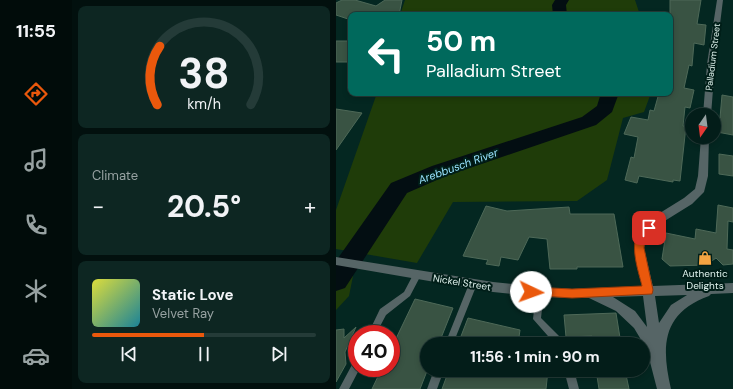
<!DOCTYPE html>
<meta charset="utf-8">
<style>
:root{--surface:#031d19;--page:#0d2622;--text:#f1f3f6;--muted:#97a2a2;--line:#243b38;--accent:#ea580c}
body{margin:0;font-family:"DM Sans",sans-serif;background:var(--page);color:var(--text);height:100vh;display:flex;flex-direction:column;font-size:15px;white-space:nowrap}
*{box-sizing:border-box;margin:0}
p{font-size:13px;color:var(--muted)}
.icon{flex:none;width:22px;height:22px;fill:none;stroke:currentColor;stroke-width:2;stroke-linecap:round;stroke-linejoin:round}
.map{position:relative;flex:1;overflow:hidden}
.drawer{display:flex;flex-direction:column;gap:6px;padding:6px;background:#02100e;width:264px}
.drawer>*{flex:none}
.top-card{position:absolute;left:12px;top:12px;width:325px;height:84px;border-radius:8px;box-shadow:0 2px 6px #0003,0 0 0 1px var(--line);background:#00695c;color:#fff;overflow:hidden}
.needle{width:26px;rotate:194deg}
.controls{position:absolute;left:349px;top:108px;display:grid;gap:8px}
.controls a{display:grid;place-items:center;width:36px;height:36px;border-radius:50%;background:var(--surface);box-shadow:0 2px 6px #0003,0 0 0 1px var(--line);font-size:20px}
.speed{position:absolute;left:12px;top:325px;display:flex;gap:8px;font-size:20px;font-weight:700;text-align:center}
.speed>*{display:grid;place-content:center;width:52px;height:52px;border-radius:50%;background:var(--surface);box-shadow:0 2px 6px #0003,0 0 0 1px var(--line);line-height:1}
.speed .limit{border:6px solid #d22;background:#fff;color:#111}
.pin{position:absolute;display:grid;place-items:center;width:34px;height:34px;color:#fff;margin:-17px;border-radius:8px;box-shadow:0 2px 6px #0006}
.me{position:absolute;width:44px;margin:-22px;rotate:93deg;stroke-linejoin:round;filter:drop-shadow(0 0 3px #0008)}
.turn{display:flex;align-items:center;gap:14px;height:84px;padding:0 12px;font-size:18px}
.turn .icon{width:52px;height:52px;stroke-width:2.5}
.turn b{display:block;font-size:28px;line-height:34px}
.big{font-size:30px;font-weight:700;line-height:1.1}
.drawer .tile{flex:1;display:flex;flex-direction:column;justify-content:center;gap:6px;min-width:0;padding:0 14px;border-radius:8px;background:var(--page)}
.drawer .dial{align-items:center;gap:0}
.dial svg{height:104px;overflow:visible;fill:none;stroke:var(--line);stroke-width:7;stroke-linecap:round;text-anchor:middle}
.dial text{fill:var(--text);stroke:none}
.song{display:flex;align-items:center;gap:12px}
.cover{width:48px;height:48px;border-radius:6px;background:linear-gradient(135deg,hsl(60 70% 55%),hsl(190 70% 35%))}
.played{height:4px;border-radius:2px;background:linear-gradient(90deg,var(--accent) 50%,var(--line) 50%)}
.keys{display:flex;justify-content:space-around;direction:ltr}
.heat{display:flex;justify-content:space-between;align-items:center;font-size:22px;direction:ltr}
.trip{position:absolute;left:84px;top:337px;width:230px;height:40px;border-radius:20px;background:var(--surface);box-shadow:0 2px 6px #0003,0 0 0 1px var(--line);font-weight:700;line-height:40px;text-align:center}
main{display:flex;flex:1;min-height:0}
.tab-bar{display:flex;flex-direction:column;width:72px;justify-content:space-around;align-items:center;background:#010c0a;color:var(--muted)}
.tab-bar .icon{width:28px;height:28px}
.tab-bar .current{color:var(--accent)}
.tab-bar b{font-size:18px;color:var(--text)}
.map>svg:first-child{display:block}
.green{fill:#1f3c09}
.lines{fill:none;stroke-linecap:round;stroke-linejoin:round}
.river{fill:#030e12;fill-rule:evenodd}
.building{fill:#395343;stroke:#4e6958}
.service{fill:#566566;fill-rule:evenodd}
.minor{fill:#566566;fill-rule:evenodd}
.tertiary{fill:#566566;fill-rule:evenodd}
.route{fill:#ea580c;stroke:#983908}
.labels{text-anchor:middle;stroke-width:4;stroke-linejoin:round;paint-order:stroke}
.far-street-label{font-size:9px;fill:#dff2ed;stroke:#001e18}
.poi-label{font-size:10px;fill:#dff2ed;stroke:#001e18}
.street-label{font-size:10px;fill:#dff2ed;stroke:#001e18}
.water-label{font-size:11px;font-style:italic;fill:#99e3ff;stroke:#001e18}
</style>
<main>
<nav class="tab-bar">
<b>11:55</b>
<svg class="icon current" aria-label="directions" viewBox="0 0 24 24"><path d="M12 3l9 9-9 9-9-9zM9 14v-3h6M13 9l2 2-2 2"/></svg>
<svg class="icon" aria-label="music" viewBox="0 0 24 24"><path d="M9 18V5l10-2v13"/><circle cx="6" cy="18" r="3"/><circle cx="16" cy="16" r="3"/></svg>
<svg class="icon" aria-label="phone" viewBox="0 0 24 24"><path d="M5 4h4l2 5-3 2q2 4 5 5l2-3 5 2v4C11 20 4 13 5 4z"/></svg>
<svg class="icon" aria-label="climate" viewBox="0 0 24 24"><path d="M12 3v18M4 7l16 10M4 17L20 7"/></svg>
<svg class="icon" aria-label="car" viewBox="0 0 24 24"><path d="M5 17H2v-5l4-1 3-4h7l3 4 3 1v5h-3M9 17h6M6 11h13"/><circle cx="7" cy="17" r="2"/><circle cx="17" cy="17" r="2"/></svg>
</nav>
<section class="drawer">
<div class="tile dial"><svg viewBox="0 0 100 80">
<path d="M14 69A42 42 0 1 1 86 69"/>
<path d="M14 69A42 42 0 0 1 16 24" stroke="#ea580c"/>
<text x="50" y="56" font-size="32" font-weight="700">38</text>
<text x="50" y="72" font-size="11">km/h</text>
</svg></div>
<div class="tile"><p>Climate</p>
<div class="heat"><a>−</a><b class="big">20.5°</b><a>+</a></div>
</div>
<div class="tile">
<div class="song"><i class="cover"></i><div><b>Static Love</b><p>Velvet Ray</p></div></div>
<div class="played"></div>
<div class="keys"><svg class="icon" aria-label="previous" viewBox="0 0 24 24"><path d="M18 5L8 12l10 7zM5 5v14"/></svg><svg class="icon" aria-label="pause" viewBox="0 0 24 24"><path d="M8 5v14M16 5v14"/></svg><svg class="icon" aria-label="next" viewBox="0 0 24 24"><path d="M6 5l10 7-10 7zM19 5v14"/></svg></div>
</div>
</section>
<div class="map">
<svg width="397" height="389" viewBox="0 0 397 389">
<rect width="100%" height="100%" fill="#042721"/>
<g class="green">
<path d="M69 0H299L304 15H64Z"/>
<path d="M41 93H315L308 112 287 118 271 180 241 201 117 202 81 263 0 249V210Z"/>
<path d="M0 273 17 276 13 296 0 310Z"/>
</g>
<g class="lines">
<g class="river">
<path d="M219 0H233L230 5 231 15H217L216 5Z"/>
<path d="M265 93H283L276 112 260 125 110 176 71 193 9 288 0 291V261L55 183 96 166 246 117 261 106Z"/>
</g>
</g>
<g class="building">
<path d="M6 0H19L40 6 49 0H66L63 15H15V20L0 15V3Z"/>
<path d="M334 0H365L361 24 370 25 368 45 358 43 356 66 353 65 348 88 358 90 354 108 349 107 347 126H350L344 181 337 180V182L303 176 301 183 289 180 295 157 298 158 302 137 288 134 295 117 312 120 314 110 318 111 323 93H334Z"/>
<rect x="0" y="41" width="15" height="21"/>
<path d="M386 95 397 97V135L381 132 382 118H384Z"/>
<path d="M0 109 26 113 0 150Z"/>
<path d="M383 154 397 156V176L383 174Z"/>
<path d="M382 205 397 208V222L392 221 391 249 397 250V264L387 265 380 258 370 265 334 266 326 259 330 233 359 239 360 229 380 233Z"/>
<path d="M150 206 171 211 233 207 234 214H278L287 267H241V269H214L211 239 193 237 182 260 165 257 163 266 150 264 152 260 127 256Z"/>
<path d="M79 299 117 308 103 343 91 341V371L84 389H36L46 368H55V349Z"/>
<path d="M280 313 285 344H257L256 336 230 337 228 315Z"/>
<path d="M132 318 184 330 182 344H122Z"/>
<path d="M20 327 9 352 10 364 0 382V330L8 329V338Z"/>
<path d="M113 370H212L210 389H106Z"/>
<path d="M260 370H289L293 389H263Z"/>
</g>
<g class="lines">
<g class="service">
<path d="M81 272 84 273 85 275 74 296 50 315 40 334H32L44 309 68 292 78 273Z"/>
<path d="M137 281 140 282 141 284 117 344H109L133 284 134 282Z"/>
<path d="M204 289 207 290 208 292 205 318 225 338 228 344H219L197 319 200 292 201 290Z"/>
<path d="M21 360V368H24L13 389H3L18 361Z"/>
<path d="M98 370H108L101 389H91Z"/>
<path d="M228 370H238L243 389H233Z"/>
</g>
<g class="minor">
<path d="M381 0H387L379 64 375 115H367L371 64Z"/>
<path d="M365 137H373L372 176 368 192 356 204 327 222 310 239 308 248 318 291 316 294 312 296 308 294 298 248 300 237 319 216 348 198 359 189 362 176Z"/>
</g>
<path class="tertiary" d="M0 257 157 282 204 287 236 289 397 283V293L375 294 373 296C326 313 325 346 335 389H321L313 358 304 338 298 328 280 311 253 298 204 297 157 292 0 265ZM351 295 335 305 323 323 319 296ZM307 296 311 327 299 311 277 297Z"/>
</g>
<path class="route" d="M313 224 318 228 309 239 308 248 317 290 316 294 236 298 191 295 189 292 191 289 195 287 236 289 306 286C302 269 288 232 313 224Z"/>
<defs>
<symbol id="shop-bare" viewBox="-9 -9 18 18"><path d="M-5-2.5h2.3a2.7 3.5 0 0 1 5.4 0H5L5.5 6h-11ZM-1.5-2.5h3a1.5 2.3 0 0 0-3 0Z" fill="#f3a442" stroke="#001e18" stroke-width="2.5" paint-order="stroke"/></symbol>
</defs>
<g fill-rule="evenodd">
<use href="#shop-bare" x="359" y="248" width="20" height="20"/>
</g>
<g class="labels">
<g class="far-street-label">
<text transform="translate(377 57) rotate(-83)" y="3">Palladium Street</text>
</g>
<g class="poi-label">
<text x="369" y="277">Authentic<tspan x="369" dy="12">Delights</tspan></text>
</g>
<g class="street-label">
<text transform="translate(126 282) rotate(9)" y="4">Nickel Street</text>
</g>
<g class="water-label">
<text transform="translate(122 166) rotate(-20)" y="4">Arebbusch River</text>
</g>
</g>
</svg>
<div class="controls">
<a><svg class="needle" viewBox="-14 -14 28 28"><path d="M0-13l5 13h-10z" fill="#e53935"/><path d="M0 13l5-13h-10z" fill="#97a2a2"/></svg></a>
</div>
<div class="speed"><div class="limit">40</div></div>
<div class="pin" style="left:313px;top:228px;background:#d93025"><svg class="icon" aria-label="arrive" viewBox="0 0 24 24"><path d="M6 21V4h12l-3 4 3 4H6"/></svg></div>
<svg class="me" style="left:195px;top:292px" viewBox="-20 -20 40 40"><circle r="19" fill="#fff"/><path d="M0-13L10 11 0 6-10 11z" fill="#ea580c"/></svg>
<div class="trip">11:56 · 1 min · 90 m</div>
<div class="top-card">
<div class="turn"><svg class="icon" aria-label="left" viewBox="0 0 24 24"><path d="M17 20v-9H6M10 6l-5 5 5 5"/></svg><div><b>50 m</b>Palladium Street</div></div>
</div>
</div>
</main>
